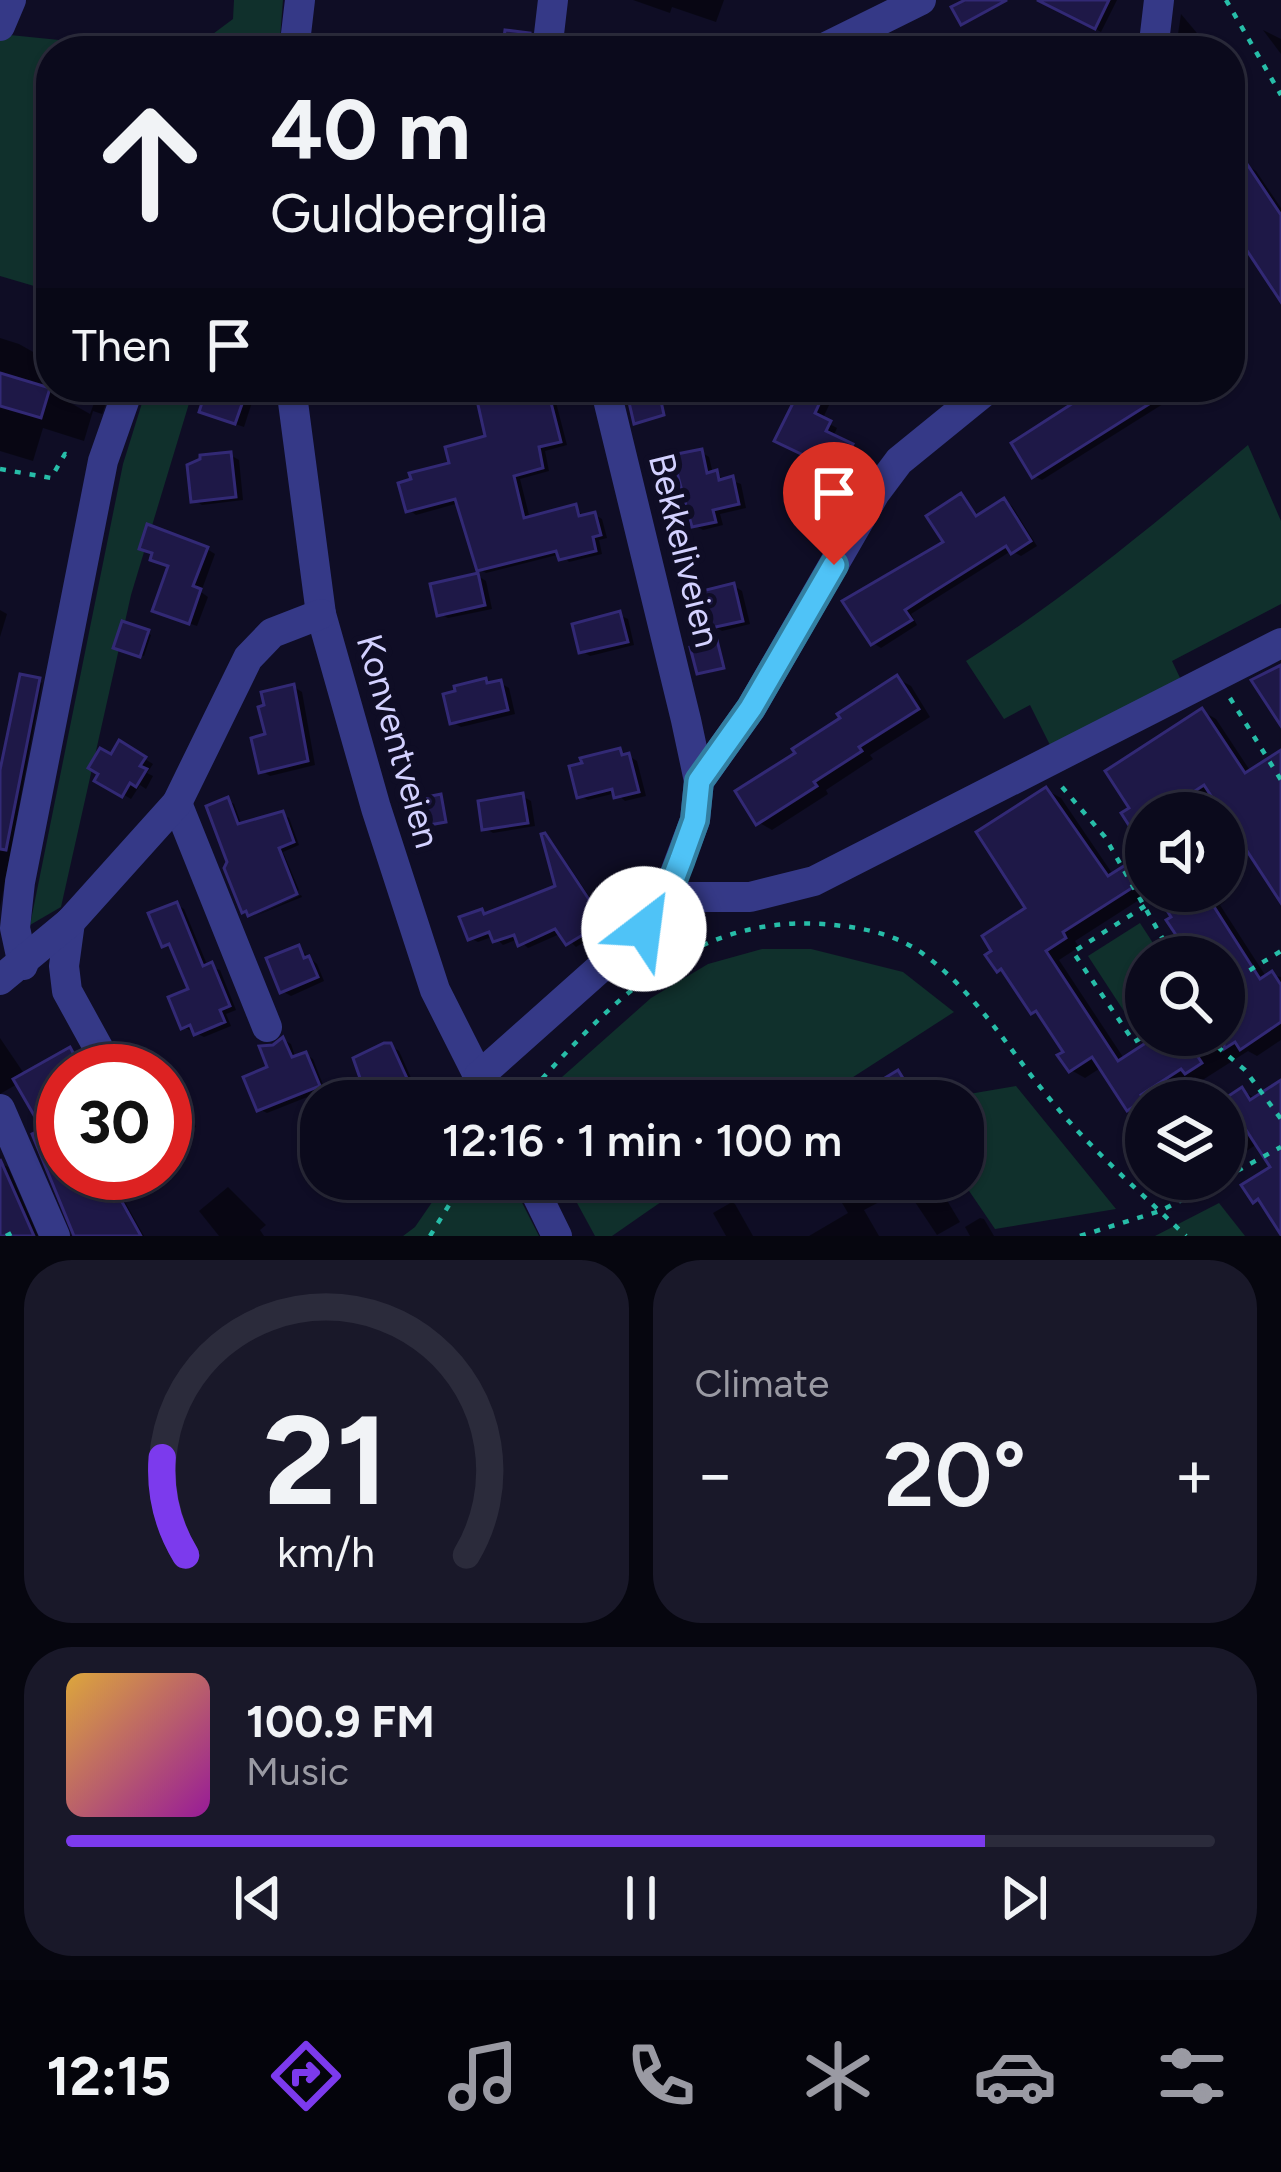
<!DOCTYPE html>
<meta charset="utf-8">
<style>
:root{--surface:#0b0a1c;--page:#191829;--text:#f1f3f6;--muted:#9a9aa3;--line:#2b2b3b;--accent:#7c3aed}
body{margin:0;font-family:Figtree,sans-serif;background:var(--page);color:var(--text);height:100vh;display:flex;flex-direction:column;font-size:45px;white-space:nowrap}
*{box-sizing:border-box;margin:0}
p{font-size:39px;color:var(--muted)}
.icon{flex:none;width:66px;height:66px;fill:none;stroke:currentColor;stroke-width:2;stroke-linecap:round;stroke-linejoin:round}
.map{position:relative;height:1236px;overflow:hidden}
.drawer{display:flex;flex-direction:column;gap:24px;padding:24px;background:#06060f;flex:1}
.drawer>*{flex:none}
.guide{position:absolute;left:36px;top:36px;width:1209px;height:366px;border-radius:48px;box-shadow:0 3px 9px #0004,0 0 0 3px var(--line);background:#0b0a1c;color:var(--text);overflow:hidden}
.fabs{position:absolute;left:1125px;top:792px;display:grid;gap:24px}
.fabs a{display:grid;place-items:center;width:120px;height:120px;border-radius:50%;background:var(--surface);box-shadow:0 3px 9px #0004,0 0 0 3px var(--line);font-size:60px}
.speed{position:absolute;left:36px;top:1044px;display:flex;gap:24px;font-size:60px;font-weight:700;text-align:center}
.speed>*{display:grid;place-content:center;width:156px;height:156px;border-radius:50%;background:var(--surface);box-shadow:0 3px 9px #0004,0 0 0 3px var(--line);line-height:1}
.speed .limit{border:18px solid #d22;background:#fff;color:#111}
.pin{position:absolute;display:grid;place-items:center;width:102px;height:102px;color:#fff;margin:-123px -51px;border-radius:50% 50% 50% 0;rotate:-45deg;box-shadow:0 0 12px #0007}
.pin .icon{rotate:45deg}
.me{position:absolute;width:132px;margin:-66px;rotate:30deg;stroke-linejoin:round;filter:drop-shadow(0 0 9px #0008)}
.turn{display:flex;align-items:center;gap:42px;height:252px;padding:0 36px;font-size:54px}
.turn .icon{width:156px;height:156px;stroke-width:2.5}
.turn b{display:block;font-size:84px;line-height:102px}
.then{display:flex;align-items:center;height:114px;padding:0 36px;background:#0003;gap:24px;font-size:45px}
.big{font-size:90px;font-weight:600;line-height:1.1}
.drawer .widget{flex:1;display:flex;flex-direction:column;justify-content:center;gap:18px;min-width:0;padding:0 42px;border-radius:48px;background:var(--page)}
.drawer .dial{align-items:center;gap:0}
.dial svg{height:312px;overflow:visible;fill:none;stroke:var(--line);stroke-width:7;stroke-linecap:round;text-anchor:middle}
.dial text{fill:var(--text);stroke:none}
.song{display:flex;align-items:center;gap:36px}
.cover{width:144px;height:144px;border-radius:18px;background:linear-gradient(135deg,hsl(40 70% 55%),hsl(300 70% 35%))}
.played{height:12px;border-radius:6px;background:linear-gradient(90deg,var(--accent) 80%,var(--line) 80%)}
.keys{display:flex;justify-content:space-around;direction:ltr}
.heat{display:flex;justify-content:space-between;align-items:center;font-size:66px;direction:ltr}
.drawer .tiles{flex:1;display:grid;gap:24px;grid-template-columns:1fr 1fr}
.widget:last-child{grid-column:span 2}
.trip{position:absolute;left:300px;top:1080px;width:684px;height:120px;border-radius:48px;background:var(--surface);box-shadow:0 3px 9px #0004,0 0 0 3px var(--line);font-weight:600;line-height:120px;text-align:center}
.dock{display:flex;height:192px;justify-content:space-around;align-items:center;background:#04040b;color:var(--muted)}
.dock .icon{width:84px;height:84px}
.dock .active{color:var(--accent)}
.dock b{font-size:54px;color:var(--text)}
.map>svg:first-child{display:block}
.green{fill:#10302c}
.shadow{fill:#0007}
.building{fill:#1e1847;stroke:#322975;stroke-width:3}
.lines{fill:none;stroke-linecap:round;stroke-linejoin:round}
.path{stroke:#27bda8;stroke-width:4.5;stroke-dasharray:6 9;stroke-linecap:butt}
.minor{stroke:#353987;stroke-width:30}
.route-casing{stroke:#337fa1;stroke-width:30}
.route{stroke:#4fc3f7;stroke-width:21}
.labels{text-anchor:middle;stroke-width:12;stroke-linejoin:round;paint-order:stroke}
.street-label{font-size:36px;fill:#d3d1ff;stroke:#0f0d25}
</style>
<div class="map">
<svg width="1281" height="1236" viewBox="0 0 1281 1236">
<rect width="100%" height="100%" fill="#0f0d25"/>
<g class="green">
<path d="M234 0H283L279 51H190L233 19Z"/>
<path d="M0 34 168 51H51V291L0 276Z"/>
<path d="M147 387H194L131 595 61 907 30 925 123 464Z"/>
<path d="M1248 445 1281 521V604L1172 661 1182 682 1050 745 1030 705 1004 719 966 661C1067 597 1157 522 1248 445Z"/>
<path d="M1140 923 1162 957H1146V1016L1133 1025 1088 956Z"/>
<path d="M762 949H811L903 972 954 1012 816 1101H535L651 998 708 964Z"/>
<path d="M1016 1086 1116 1209 995 1229 961 1179 963 1101H928Z"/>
<path d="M448 1179H510L539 1236H403L415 1227Z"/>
<path d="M564 1179H694L612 1236H595Z"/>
<path d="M1219 1203 1245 1236H1155Z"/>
</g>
<g class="shadow">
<path d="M633 0H724L716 22 672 7 670 13Z"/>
<path d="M1053 0H1117L1101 32 1051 4Z"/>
<path d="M1181 14 1212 51H1191L1178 34Z"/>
<path d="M1263 30 1281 39V54Z"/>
<path d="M927 33 964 51H920Z"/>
<path d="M527 36 528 51H463L465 39 492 43 505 51Z"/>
<path d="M1246 165 1256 171 1281 208V296L1230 220V175Z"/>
<path d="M0 338 19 344 51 362 55 394 90 414 100 387H112L102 414 93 411 84 441 43 428 33 461 0 451Z"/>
<path d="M212 387H257L244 427 211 416Z"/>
<path d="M381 387H434V389L391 399 383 394Z"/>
<path d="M514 387H552L567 445 545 451 549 471 520 479 530 519 576 507 584 518 595 515 602 519 607 538 599 540 602 554 569 562 561 554 486 573 479 569 459 503 416 515 409 510 452 465 489 439Z"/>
<path d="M804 387 832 399 822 420 837 428 833 437 859 451 848 474 778 440Z"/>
<path d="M1104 387H1190L1042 480 1034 476Z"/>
<path d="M701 452 709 457 713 474 741 484 746 508 720 514 723 525 703 530 694 525Z"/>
<path d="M230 455 239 460 243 500 202 505 194 500Z"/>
<path d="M962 497 980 517 1004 501 1012 506 1037 546 1021 556 1011 551 911 614 917 625 881 648 873 643 948 543Z"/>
<path d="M207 549 215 554 201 592 208 597 197 626 164 615Z"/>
<path d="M478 576 486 581 492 609 448 618 440 614Z"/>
<path d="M734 586 742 591 750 624 722 631 714 626Z"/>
<path d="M0 610 7 614 0 637Z"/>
<path d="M619 615 628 619 634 645 590 656 582 651Z"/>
<path d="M124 625 151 635 144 656 117 646Z"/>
<path d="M717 643 726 669 703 674 700 672Z"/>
<path d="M898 679 911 686 930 717 870 755 873 759 826 790 828 794 772 830 758 822 799 754Z"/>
<path d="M39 681 42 683 0 908V792Z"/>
<path d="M500 683 509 688 515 714 461 727 452 722Z"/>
<path d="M294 687 302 692 315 765 270 776 262 771 268 737Z"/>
<path d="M1202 711 1216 719 1251 772 1281 753V898L1214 795 1186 813H1146V846L1125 814Z"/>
<path d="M120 744 153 764 147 773 153 776 146 789 140 785 131 799 99 780Z"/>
<path d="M620 751 637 761 646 796 625 801 616 793 588 800 580 796Z"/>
<path d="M1046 790 1061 798 1114 876 1146 856V891H1153L1075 941 1079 947 1059 960 1125 1060 1163 1035H1224V957H1193L1171 921 1175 918 1158 891H1219L1225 901 1220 905 1267 978 1272 975 1281 977V1040L1257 1056 1248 1051 1201 1081 1195 1077 1158 1101H1146L1144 1117 1129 1109 1102 1067 1085 1078 1071 1070 1067 1052 1045 1019 1033 1012 1010 976 999 970 1029 909Z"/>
<path d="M522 796 531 801 535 826 493 833 485 828Z"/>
<path d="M228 801 234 804 242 826 282 814 289 818 299 845 283 852 299 890 245 911Z"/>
<path d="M545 836 552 841 593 902 614 887 635 911 576 947 562 933 528 948 518 939 503 945 494 936 478 942 470 938 481 912 487 916 558 888Z"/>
<path d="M301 895 302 897 255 916Z"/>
<path d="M177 905 184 909 208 967 220 970 236 1010 226 1014 231 1026 204 1037 183 1027 192 991 172 949 164 945Z"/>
<path d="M298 948 317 964 324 981 291 996 282 991Z"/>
<path d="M0 1038 25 1075 70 1051 78 1055 87 1071H63V1173H117L111 1177 144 1236H81L46 1130 19 1083 0 1094Z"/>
<path d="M284 1040 291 1044 296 1059 306 1055 313 1059 325 1090 267 1113 259 1109 274 1048Z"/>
<path d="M391 1046 399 1051 416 1089 387 1101H373Z"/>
<path d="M898 1073 916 1097 909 1101H855Z"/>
<path d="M1281 1084V1153L1257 1144 1224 1166V1103L1242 1091 1257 1099Z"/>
<path d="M178 1097 186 1101 196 1127 165 1140V1102Z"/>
<path d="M0 1163 8 1167 38 1236H0Z"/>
<path d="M406 1179H432L436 1188 416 1197Z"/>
<path d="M828 1179 871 1180 883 1200 864 1210 879 1236H809L848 1213Z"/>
<path d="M228 1187 266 1225 260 1230 264 1236H219L199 1211Z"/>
<path d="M933 1188 945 1197 960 1222 937 1235 913 1199Z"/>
<path d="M732 1202 735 1204 753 1236H726L713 1213Z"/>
<path d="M980 1218 984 1219 994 1236H970L965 1227Z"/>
</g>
<g class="building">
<path d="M965 0H1007L961 25 951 7Z"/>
<path d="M1037 0H1109L1095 29Z"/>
<path d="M505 30 530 33 528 51H502Z"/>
<path d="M1245 161 1281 215V302L1230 225V172Z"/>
<path d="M0 373 50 388 41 418 0 406Z"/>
<path d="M207 387H248L235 424 199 412Z"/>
<path d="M474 387H547L561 442 539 447 543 468 514 476 524 518 576 504 579 516 595 512 601 535 593 537 596 551 559 560 556 551 477 571 455 499 406 512 398 483 411 479 409 473 449 463 445 447 485 436Z"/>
<path d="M801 387H827L815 413 831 421 826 431 853 444 839 472 774 441Z"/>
<path d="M1098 387H1176L1032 478 1011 443Z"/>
<path d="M659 392 664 415 634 424 628 398Z"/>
<path d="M702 449 707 473 717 470 719 480 733 476 739 504 713 510 716 522 692 527 672 455Z"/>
<path d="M231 452 236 497 191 502 187 465 200 459V455Z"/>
<path d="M961 493 976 516 1004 498 1031 541 1011 554 1006 546 925 597 905 610 912 620 871 645 842 601 943 542 926 516Z"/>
<path d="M147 524 208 547 193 586 201 589 189 624 152 611 168 566 150 560 152 553 139 549Z"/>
<path d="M478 573 485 605 437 616 430 584Z"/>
<path d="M734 583 743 621 711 628 702 591Z"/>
<path d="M620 611 628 642 579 653 572 624Z"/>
<path d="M122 621 149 630 140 657 113 648Z"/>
<path d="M717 640 724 668 697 674 690 647Z"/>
<path d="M1281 665V726L1251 680Z"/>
<path d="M20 674 40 678 6 850 0 849V770Z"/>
<path d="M897 675 919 709 859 747 862 751 814 782 817 786 756 825 735 791 795 753 792 749 840 718 837 714Z"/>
<path d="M486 678 487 683 501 680 508 710 450 724 443 694 455 691 454 686Z"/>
<path d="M294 684 308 761 259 773 251 738 265 734 258 707 264 705 261 692Z"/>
<path d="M1202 708 1245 773 1281 750V903L1204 785 1161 813H1146V852L1121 813 1129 808 1105 771Z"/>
<path d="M119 740 146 757 140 766 147 769 136 787 130 783 122 797 94 781 98 774 88 768 100 748 111 754Z"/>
<path d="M620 748 622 755 629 753 639 792 614 798 612 789 577 798 569 766 582 763 580 758Z"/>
<path d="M1046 787 1108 876 1146 852V879L1063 932 1066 938 1046 951 1118 1061 1158 1035H1184L1202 1063 1185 1074 1181 1069 1141 1095 1144 1100 1127 1111 1092 1057 1069 1072 1057 1055 1063 1052 1036 1011 1031 1014 1001 969 997 972 985 955 991 951 982 936 1025 908 976 832Z"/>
<path d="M523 793 528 823 482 830 478 801Z"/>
<path d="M441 794 446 822 418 827 412 800Z"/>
<path d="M228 797 238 824 283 811 294 842 279 848 297 894 248 916 246 911 242 913 224 868 227 862 206 806Z"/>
<path d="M545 833 590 901 614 884 629 907 566 945 555 929 518 946 514 935 493 942 489 932 468 940 459 917 482 909 484 914 555 886 541 834Z"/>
<path d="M1155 891H1204L1260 979 1272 971 1281 985V1022L1240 1050 1235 1042 1224 1049V957H1197L1183 935 1178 938 1166 920 1171 917Z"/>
<path d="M177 902 203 966 212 962 230 1006 220 1010 225 1022 194 1035 190 1025 181 1029 168 997 188 989 169 944 162 947 148 913Z"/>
<path d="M299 945 304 958 309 956 318 977 280 993 266 958Z"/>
<path d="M283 1037 292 1057 306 1052 320 1086 257 1111 243 1077 267 1067 259 1046 273 1045Z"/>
<path d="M384 1043H391L410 1085 368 1101 353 1058Z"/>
<path d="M70 1047 83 1071H63V1173H106L141 1236H74L32 1134 42 1129 13 1079Z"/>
<path d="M166 1064 190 1123 165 1138V1064Z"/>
<path d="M898 1070 912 1093 899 1101H847Z"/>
<path d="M1281 1080V1235L1258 1199 1253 1203 1241 1185 1270 1167 1246 1130 1224 1144V1099L1242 1087 1250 1100Z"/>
<path d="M0 1159 34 1236H0Z"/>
</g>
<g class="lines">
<g class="path">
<path d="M1226 0 1281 95"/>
<path d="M0 469 51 478 65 454 74 456"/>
<path d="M1230 698 1281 780"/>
<path d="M1062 787 1105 837 1173 957"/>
<path d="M1145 906 1073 952 1134 1042 1146 1035"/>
<path d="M1224 986 1281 951"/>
<path d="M1209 1035 1212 1042 1245 1070 1281 1119"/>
<path d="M522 1101C606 1008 686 915 823 924 860 927 896 933 926 956 976 994 1006 1045 1045 1093 1086 1145 1138 1190 1186 1236"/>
<path d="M1224 1178 1281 1147"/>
<path d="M6 1236 19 1229"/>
<path d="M430 1236 465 1179"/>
<path d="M1080 1236 1160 1211 1223 1179"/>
</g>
<g class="minor">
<path d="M0 26 11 0"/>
<path d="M294 51 300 0"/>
<path d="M547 51 553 0"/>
<path d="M818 51 921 0"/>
<path d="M1153 51 1159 0"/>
<path d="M291 387 321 614 376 808 435 990 491 1101"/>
<path d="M699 781 751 708 875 493 899 461 990 387"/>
<path d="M177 803 267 1027"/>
<path d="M666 897H750L814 881 1281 643"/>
<path d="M70 922 64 966 67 991 111 1071"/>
<path d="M23 965 15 928 20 882 103 461 129 387"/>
<path d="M0 980 70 922 177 803 248 658 272 633 321 614"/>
<path d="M479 1076 644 929 666 897 695 820 699 781 686 720 605 387"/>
<path d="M0 1109 55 1236"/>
<path d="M529 1179 557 1236"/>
</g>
</g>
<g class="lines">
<defs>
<path id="route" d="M644 929 666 898 681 859 695 820 699 781 751 708 834 565"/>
</defs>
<use href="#route" class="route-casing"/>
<use href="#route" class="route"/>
</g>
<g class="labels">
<g class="street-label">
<text transform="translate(685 550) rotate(76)" y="13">Bekkeliveien</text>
<text transform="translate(399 741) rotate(74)" y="13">Konventveien</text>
</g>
</g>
</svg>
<div class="fabs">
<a><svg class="icon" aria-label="sound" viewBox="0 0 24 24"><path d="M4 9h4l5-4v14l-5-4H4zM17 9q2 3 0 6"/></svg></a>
<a><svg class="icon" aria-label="search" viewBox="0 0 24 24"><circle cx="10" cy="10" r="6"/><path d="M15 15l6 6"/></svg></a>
<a><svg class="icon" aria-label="layers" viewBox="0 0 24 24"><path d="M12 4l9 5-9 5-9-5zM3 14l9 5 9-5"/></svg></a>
</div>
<div class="speed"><div class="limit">30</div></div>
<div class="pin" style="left:834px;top:565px;background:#d93025"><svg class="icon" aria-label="arrive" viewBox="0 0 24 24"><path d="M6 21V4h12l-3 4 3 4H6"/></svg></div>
<svg class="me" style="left:644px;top:929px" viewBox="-20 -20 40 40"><circle r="19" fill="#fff"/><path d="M0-13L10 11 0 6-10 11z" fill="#4fc3f7"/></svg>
<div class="trip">12:16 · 1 min · 100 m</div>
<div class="guide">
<div class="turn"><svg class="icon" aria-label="ahead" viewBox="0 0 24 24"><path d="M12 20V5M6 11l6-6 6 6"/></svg><div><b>40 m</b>Guldberglia</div></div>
<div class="then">Then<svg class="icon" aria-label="arrive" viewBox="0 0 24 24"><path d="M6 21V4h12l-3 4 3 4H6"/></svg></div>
</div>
</div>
<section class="drawer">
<div class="tiles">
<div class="widget dial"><svg viewBox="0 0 100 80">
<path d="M14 69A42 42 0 1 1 86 69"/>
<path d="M14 69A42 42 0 0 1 8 44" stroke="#7c3aed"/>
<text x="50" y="56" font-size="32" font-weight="700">21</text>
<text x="50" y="72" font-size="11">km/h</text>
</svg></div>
<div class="widget"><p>Climate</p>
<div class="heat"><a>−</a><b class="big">20°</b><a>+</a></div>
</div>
<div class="widget">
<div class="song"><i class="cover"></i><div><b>100.9 FM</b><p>Music</p></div></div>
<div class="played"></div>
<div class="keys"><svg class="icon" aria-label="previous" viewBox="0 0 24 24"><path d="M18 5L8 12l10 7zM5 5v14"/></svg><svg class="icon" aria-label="pause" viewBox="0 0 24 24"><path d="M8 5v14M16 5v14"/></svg><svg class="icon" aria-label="next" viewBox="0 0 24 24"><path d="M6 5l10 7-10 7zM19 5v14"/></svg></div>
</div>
</div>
</section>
<nav class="dock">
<b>12:15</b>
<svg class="icon active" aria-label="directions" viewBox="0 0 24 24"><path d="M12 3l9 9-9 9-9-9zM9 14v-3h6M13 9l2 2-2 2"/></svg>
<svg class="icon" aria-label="music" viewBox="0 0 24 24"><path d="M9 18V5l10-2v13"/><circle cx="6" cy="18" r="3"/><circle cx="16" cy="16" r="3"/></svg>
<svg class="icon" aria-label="phone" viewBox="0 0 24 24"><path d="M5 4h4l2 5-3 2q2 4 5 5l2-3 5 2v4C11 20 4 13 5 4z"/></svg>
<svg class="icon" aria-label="climate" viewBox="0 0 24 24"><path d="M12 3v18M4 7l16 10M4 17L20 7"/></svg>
<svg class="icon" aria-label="car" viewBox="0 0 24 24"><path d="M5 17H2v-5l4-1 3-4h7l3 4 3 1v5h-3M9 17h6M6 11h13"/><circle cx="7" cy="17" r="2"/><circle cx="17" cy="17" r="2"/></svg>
<svg class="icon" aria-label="filters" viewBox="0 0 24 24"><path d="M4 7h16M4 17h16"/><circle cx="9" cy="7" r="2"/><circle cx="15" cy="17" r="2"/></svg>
</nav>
